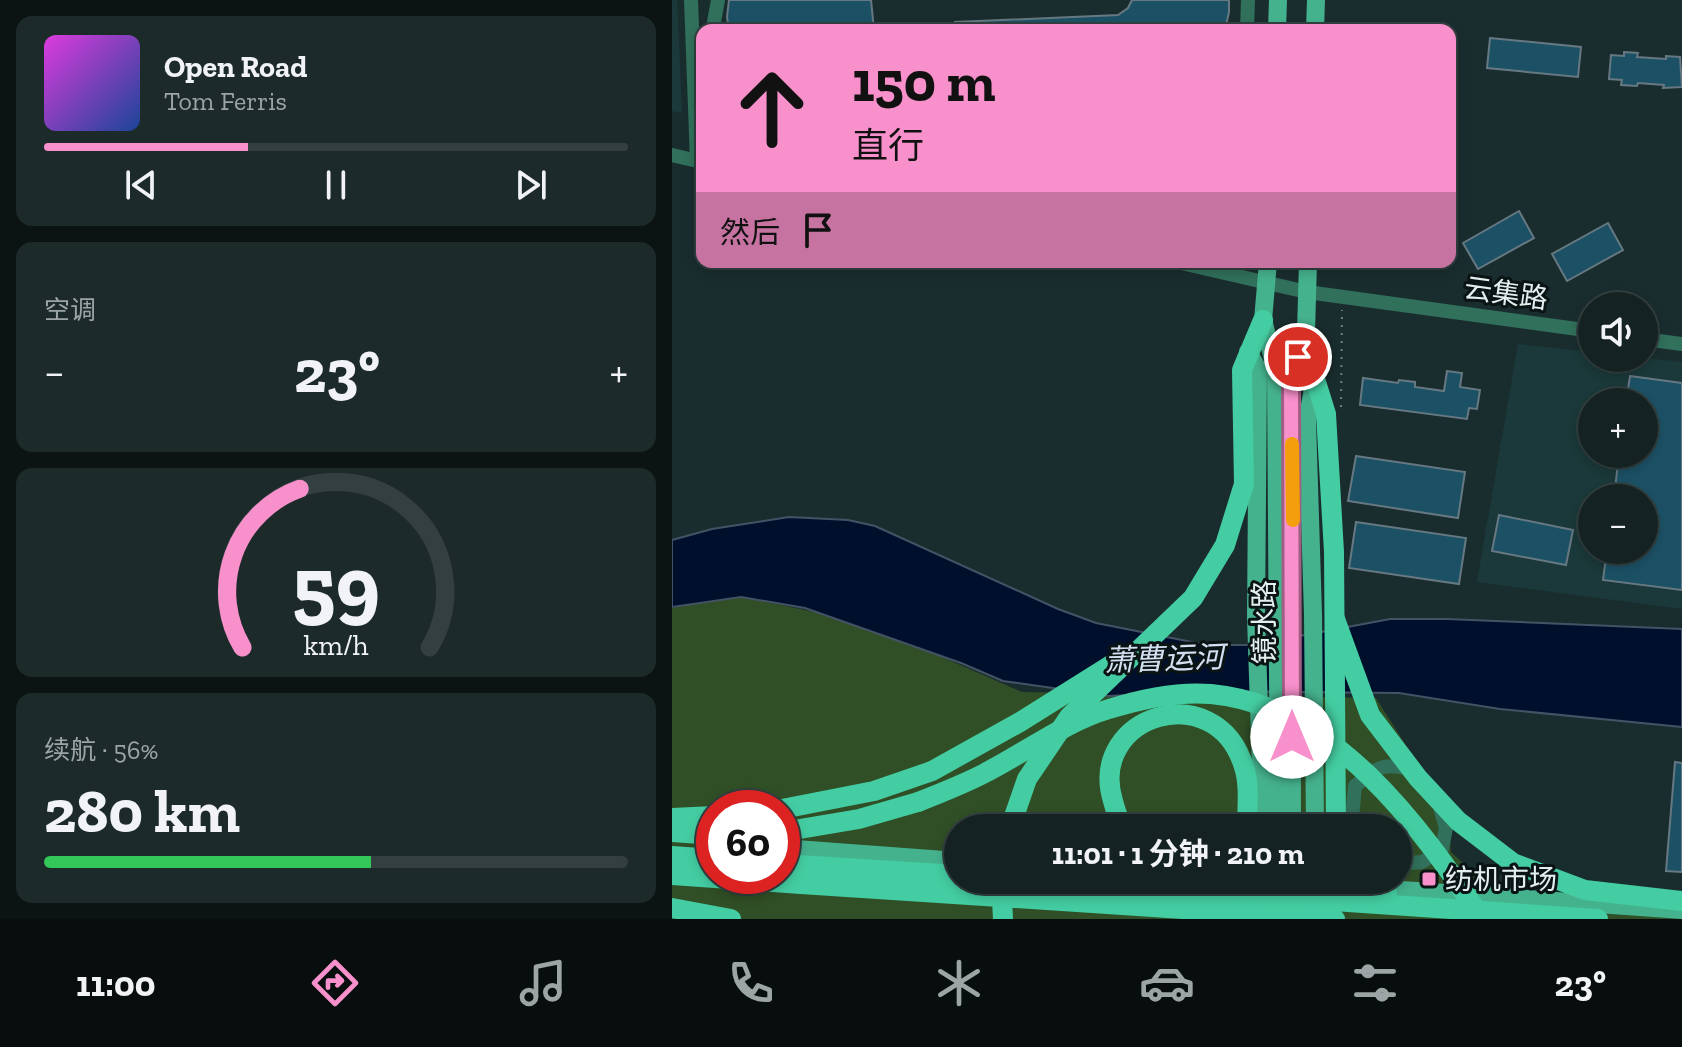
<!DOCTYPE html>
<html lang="zh">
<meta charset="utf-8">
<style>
:root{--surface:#142222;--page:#1d2a2a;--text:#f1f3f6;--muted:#9da4a5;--line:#333f40;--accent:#f890cb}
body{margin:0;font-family:"Zilla Slab","Noto Sans SC",serif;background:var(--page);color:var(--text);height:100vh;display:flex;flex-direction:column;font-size:30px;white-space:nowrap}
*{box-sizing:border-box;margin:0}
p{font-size:26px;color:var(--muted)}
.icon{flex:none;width:44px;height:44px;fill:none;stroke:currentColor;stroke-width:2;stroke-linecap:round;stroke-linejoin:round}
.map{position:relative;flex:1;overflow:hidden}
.sheet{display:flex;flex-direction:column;gap:16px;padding:16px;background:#0b1313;width:672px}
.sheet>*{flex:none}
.guide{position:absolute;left:24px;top:24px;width:760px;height:244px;border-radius:16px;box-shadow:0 4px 12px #0003,0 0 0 2px var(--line);background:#f890cb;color:#111;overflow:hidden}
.tools{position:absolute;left:906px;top:292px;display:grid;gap:16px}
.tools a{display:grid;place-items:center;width:80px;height:80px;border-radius:50%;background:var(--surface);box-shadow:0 4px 12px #0003,0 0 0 2px var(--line);font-size:40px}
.speed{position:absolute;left:24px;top:790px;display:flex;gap:16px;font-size:40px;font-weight:700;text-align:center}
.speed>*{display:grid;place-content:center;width:104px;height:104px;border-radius:50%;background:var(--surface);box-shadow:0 4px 12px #0003,0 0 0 2px var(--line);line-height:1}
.speed .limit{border:12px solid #d22;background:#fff;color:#111}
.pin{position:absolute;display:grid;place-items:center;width:68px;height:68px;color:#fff;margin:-34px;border:4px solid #fff;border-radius:50%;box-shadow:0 2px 8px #0007}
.me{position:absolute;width:88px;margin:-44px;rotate:0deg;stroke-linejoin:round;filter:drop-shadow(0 0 6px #0008)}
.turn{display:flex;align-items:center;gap:28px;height:168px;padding:0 24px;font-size:36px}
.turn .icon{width:104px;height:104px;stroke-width:2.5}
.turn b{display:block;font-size:56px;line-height:68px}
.then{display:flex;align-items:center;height:76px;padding:0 24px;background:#0003;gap:16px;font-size:30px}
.big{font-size:60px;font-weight:700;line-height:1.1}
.sheet .widget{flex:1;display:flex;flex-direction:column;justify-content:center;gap:12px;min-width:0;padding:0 28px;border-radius:16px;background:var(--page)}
.sheet .dial{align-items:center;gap:0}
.dial svg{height:208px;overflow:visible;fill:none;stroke:var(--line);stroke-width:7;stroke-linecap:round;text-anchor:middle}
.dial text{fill:var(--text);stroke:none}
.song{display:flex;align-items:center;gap:24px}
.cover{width:96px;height:96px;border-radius:12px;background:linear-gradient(135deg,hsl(300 70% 55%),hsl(220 70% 35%))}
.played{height:8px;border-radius:4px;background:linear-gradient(90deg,var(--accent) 35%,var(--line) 35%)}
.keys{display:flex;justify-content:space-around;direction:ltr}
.heat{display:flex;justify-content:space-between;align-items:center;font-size:44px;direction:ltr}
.charge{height:12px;border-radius:6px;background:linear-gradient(90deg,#34c759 56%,var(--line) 0)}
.trip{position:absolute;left:272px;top:814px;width:468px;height:80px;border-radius:40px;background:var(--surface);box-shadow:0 4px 12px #0003,0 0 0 2px var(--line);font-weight:700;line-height:80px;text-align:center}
.tabs{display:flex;height:128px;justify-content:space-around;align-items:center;background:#080e0e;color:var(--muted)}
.tabs .icon{width:56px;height:56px}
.tabs .on{color:var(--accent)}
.tabs b{font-size:36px;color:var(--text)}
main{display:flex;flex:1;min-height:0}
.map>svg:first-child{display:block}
.built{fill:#1b393a;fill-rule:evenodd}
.green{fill:#304f26;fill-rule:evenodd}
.water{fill:#000f2b;stroke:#445266;stroke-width:2}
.building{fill:#1c5165;stroke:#667881;stroke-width:2}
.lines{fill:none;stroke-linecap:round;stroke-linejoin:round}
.path{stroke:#6e7e7f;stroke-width:2;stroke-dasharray:2 6;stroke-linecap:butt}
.minor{stroke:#31705b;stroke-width:14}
.major{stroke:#45b28e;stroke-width:18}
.highway{stroke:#44cda2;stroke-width:20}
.highway-bridge{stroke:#44cda2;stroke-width:20}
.route-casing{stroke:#a15e84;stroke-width:20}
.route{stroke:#f890cb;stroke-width:14}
.slow{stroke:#f59e0b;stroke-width:14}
.poi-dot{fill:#f890cb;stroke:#0b1414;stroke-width:3}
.labels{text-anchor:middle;stroke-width:6;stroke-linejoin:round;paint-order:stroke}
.street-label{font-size:28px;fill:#e3efef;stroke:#0b1414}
.poi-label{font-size:28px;fill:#e3efef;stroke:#0b1414;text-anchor:start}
.water-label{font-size:30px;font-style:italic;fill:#d3e0f1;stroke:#0b1414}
</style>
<main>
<section class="sheet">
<div class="widget">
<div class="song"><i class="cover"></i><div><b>Open Road</b><p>Tom Ferris</p></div></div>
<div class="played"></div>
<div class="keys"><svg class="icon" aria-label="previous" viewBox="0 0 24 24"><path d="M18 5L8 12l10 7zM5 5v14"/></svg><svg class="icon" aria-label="pause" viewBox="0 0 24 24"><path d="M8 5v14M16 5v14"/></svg><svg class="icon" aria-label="next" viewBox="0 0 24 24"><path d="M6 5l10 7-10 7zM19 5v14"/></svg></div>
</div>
<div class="widget"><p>空调</p>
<div class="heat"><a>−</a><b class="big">23°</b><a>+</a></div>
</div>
<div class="widget dial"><svg viewBox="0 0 100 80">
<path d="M14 69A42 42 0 1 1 86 69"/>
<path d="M14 69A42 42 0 0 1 36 8" stroke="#f890cb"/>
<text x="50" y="56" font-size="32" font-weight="700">59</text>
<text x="50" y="72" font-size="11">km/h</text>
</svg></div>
<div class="widget"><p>续航 · 56%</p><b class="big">280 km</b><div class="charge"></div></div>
</section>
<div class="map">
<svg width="1010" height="919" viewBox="0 0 1010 919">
<rect width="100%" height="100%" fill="#1a2d2e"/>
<g class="built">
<path d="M0 0H5L10 113 0 111Z"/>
<path d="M846 344 920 352V358H972L1010 362V609L805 582ZM920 402H972V454H920ZM920 498H972V550H920Z"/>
</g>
<path class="green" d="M61 595 190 622 350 692 704 698 733 744 775 802 779 852 823 892 1010 910V919H0V608ZM42 808H110V876H42ZM286 828H726V880H286Z"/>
<path class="water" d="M117 517 176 520 203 526 386 609 424 623 535 645H580L718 619H775L1010 629V727L828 709 727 693 530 691 437 696 331 681 289 663 133 608 69 597 0 607V540L40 529Z"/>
<g class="building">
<path d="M57 0H199L202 30H57L55 17Z"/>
<path d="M460 0H557V12L553 30H283V22L446 15 456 8Z"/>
<path d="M818 38 909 47 906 77 815 68Z"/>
<path d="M952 52 966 53 965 57 994 59V56L1008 57 1010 87 991 88 992 85 966 83 965 86 949 85 950 80 937 79 939 55 952 56Z"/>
<path d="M847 211 862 238 806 269 791 243Z"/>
<path d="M936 223 951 250 895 281 880 254Z"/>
<path d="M775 371 790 373 788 387 808 390 805 409 797 408 795 419 688 405 691 378 726 383 727 380 743 382V387L772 391Z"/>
<path d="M958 376 1010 383V590L931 580 935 550H972V498H942L947 454H972V402H954Z"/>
<path d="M684 456 793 472 786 518 676 501Z"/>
<path d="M827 515 901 530 894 565 820 551Z"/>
<path d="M684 522 794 538 787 584 677 568Z"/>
<path d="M1003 762 1010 763V872L994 871Z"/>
</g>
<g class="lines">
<path class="path" d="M669 407 670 310"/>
<g class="minor">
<path d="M19 0 25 161"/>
<path d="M44 30 42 22 46 0"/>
<path d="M575 30 576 0"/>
<path d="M0 155 30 162"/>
<path d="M505 262 635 292 920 331"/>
<path d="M972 339 1010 344"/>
<path d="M679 828 683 786C705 768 711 761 740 770"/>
<path d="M726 864 750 862 770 849 774 828 767 804"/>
</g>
<g class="major">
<path d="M605 30 606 0"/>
<path d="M643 30 644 0"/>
<path d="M596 262 591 320 604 371 607 828"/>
<path d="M636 262 634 332 643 379 635 421 641 614 643 828"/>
<path d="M576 352 586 369 584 617 591 828"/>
<path d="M620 828 619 381 633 337"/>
<path d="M110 848 286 861"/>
<path d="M569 880 636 884"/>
<path d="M702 888 1010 910"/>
</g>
<g class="highway">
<path d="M643 379 654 414 662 552 664 828"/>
<path d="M110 809 202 791 260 771 348 722 439 665"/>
<path d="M0 818 42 816"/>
<path d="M338 828 355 779 397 717 521 598 553 545 572 484 570 370 591 320"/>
<path d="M454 828C446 820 444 812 441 801 415 715 544 675 572 767 578 785 575 809 575 828"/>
<path d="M0 832 42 835"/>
<path d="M110 832 187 819 246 802"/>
<path d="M0 856 42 859"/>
<path d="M110 864 286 875"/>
<path d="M0 875 129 884"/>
<path d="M0 908 59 919"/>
</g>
<g class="highway-bridge">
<path d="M663 619 698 715 746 778 786 821 841 863 913 890 1010 901"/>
<path d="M246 802C269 793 292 784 313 773 354 752 393 722 437 709 469 699 505 691 539 694 661 705 748 826 810 919"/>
<path d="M329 880 331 919"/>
<path d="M352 880 926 919"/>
<path d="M621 880 715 892"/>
<path d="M129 884 663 919"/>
</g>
</g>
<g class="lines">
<defs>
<path id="route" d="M620 737 619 381 626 357"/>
</defs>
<use href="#route" class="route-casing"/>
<use href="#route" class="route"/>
<path class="slow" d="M620 444 621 520"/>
</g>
<rect class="poi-dot" x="749" y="871" width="16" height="16" rx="4"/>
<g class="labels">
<g class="street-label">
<text transform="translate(834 293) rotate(8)" y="10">云集路</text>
<text transform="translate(592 622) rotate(-90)" y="10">镜水路</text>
</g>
<g class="poi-label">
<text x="773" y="889">纺机市场</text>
</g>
<g class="water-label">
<text transform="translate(492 659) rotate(-2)" y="10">萧曹运河</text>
</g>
</g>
</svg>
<div class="tools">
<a><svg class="icon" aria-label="sound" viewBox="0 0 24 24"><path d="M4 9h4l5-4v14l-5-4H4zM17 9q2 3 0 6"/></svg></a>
<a>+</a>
<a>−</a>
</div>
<div class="speed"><div class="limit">60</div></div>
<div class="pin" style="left:626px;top:357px;background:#d93025"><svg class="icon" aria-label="arrive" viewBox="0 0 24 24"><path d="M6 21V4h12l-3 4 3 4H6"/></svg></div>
<svg class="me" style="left:620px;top:737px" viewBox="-20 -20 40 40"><circle r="19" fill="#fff"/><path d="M0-13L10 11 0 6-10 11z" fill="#f890cb"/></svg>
<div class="trip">11:01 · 1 分钟 · 210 m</div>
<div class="guide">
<div class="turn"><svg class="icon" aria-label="ahead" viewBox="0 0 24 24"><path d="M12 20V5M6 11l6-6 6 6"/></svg><div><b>150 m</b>直行</div></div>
<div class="then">然后<svg class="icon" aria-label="arrive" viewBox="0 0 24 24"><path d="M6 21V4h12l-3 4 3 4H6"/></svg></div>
</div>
</div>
</main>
<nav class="tabs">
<b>11:00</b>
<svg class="icon on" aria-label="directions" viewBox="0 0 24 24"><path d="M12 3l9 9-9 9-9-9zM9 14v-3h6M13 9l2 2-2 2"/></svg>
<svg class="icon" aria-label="music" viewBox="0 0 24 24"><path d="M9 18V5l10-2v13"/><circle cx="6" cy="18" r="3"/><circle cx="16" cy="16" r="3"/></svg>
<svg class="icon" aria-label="phone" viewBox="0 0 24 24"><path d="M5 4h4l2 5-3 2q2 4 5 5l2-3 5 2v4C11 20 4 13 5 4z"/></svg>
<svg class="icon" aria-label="climate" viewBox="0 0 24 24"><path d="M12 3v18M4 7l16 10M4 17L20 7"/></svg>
<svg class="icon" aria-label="car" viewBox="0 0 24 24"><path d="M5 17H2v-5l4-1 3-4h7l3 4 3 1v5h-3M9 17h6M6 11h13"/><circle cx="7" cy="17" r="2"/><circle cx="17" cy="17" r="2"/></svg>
<svg class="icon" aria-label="filters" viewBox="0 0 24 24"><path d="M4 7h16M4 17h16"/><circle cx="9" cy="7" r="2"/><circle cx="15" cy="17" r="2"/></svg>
<b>23°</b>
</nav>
